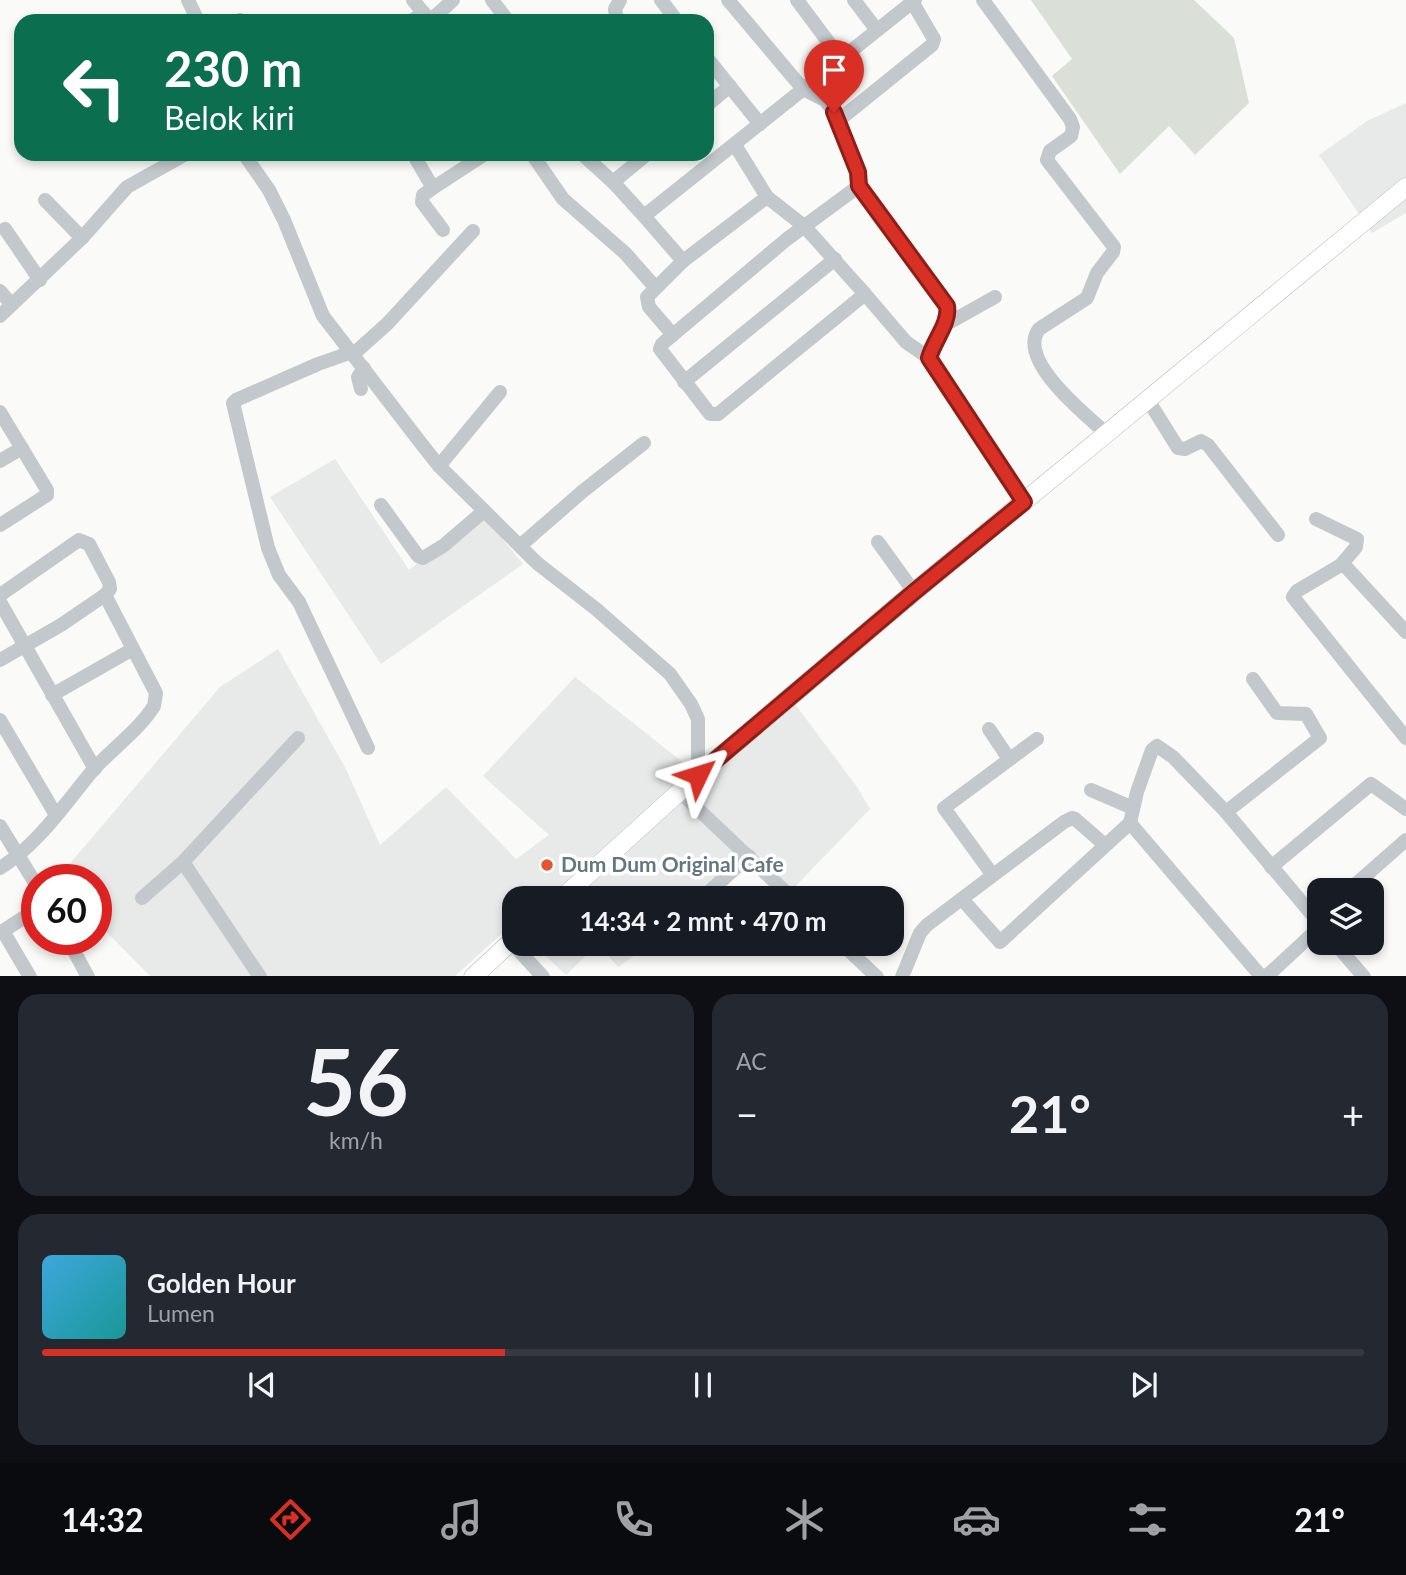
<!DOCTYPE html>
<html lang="id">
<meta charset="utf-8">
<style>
:root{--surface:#171b24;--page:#242831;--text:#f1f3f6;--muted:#9ea1a6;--line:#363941;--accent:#d93025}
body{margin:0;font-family:Lato,sans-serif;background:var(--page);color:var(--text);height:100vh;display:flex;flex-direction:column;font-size:26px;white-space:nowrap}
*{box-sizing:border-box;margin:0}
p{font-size:23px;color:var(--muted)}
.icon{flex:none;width:38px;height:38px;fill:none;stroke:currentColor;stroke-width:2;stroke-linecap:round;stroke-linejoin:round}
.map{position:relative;height:976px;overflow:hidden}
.sheet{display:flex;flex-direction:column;gap:18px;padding:18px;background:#0d0f14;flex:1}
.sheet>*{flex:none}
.guide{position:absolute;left:14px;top:14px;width:700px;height:147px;border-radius:21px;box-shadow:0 4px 10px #0003;background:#0b6e4f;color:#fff;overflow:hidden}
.fabs{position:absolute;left:1307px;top:878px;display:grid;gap:14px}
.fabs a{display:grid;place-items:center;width:77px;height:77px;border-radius:14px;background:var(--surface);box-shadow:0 4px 10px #0003;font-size:35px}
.speed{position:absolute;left:21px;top:864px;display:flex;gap:14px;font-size:35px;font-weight:700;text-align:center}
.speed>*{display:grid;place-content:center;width:91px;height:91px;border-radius:50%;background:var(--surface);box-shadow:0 4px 10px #0003;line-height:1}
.speed .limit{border:10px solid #d22;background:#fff;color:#111}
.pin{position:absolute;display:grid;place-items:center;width:60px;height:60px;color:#fff;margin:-72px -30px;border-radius:50% 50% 50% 0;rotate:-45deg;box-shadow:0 0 7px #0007}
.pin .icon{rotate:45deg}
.me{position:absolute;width:77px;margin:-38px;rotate:49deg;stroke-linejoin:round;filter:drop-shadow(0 0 5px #0008)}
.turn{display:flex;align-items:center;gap:24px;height:147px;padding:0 35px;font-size:32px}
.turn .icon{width:91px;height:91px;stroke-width:2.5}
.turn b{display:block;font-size:49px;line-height:60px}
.big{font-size:52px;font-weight:700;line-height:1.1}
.sheet .card{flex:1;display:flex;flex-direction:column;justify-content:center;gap:10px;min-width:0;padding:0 24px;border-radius:21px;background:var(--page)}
.sheet .dial{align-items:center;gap:0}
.dial b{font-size:91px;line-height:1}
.song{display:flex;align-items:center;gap:21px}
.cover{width:84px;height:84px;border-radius:10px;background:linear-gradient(135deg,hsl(200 70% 55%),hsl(180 70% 35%))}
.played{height:7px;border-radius:4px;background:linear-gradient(90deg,var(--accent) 35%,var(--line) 35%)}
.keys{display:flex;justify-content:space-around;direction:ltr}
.heat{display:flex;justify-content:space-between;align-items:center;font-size:38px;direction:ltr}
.sheet .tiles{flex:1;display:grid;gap:18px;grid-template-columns:1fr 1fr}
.card:last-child{grid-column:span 2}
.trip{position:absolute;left:502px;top:886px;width:402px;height:70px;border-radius:21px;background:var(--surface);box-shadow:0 4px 10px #0003;font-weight:700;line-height:70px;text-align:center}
.menu{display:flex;height:112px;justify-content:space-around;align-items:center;background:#090b0e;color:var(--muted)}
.menu .icon{width:49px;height:49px}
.menu .on{color:var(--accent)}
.menu b{font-size:32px;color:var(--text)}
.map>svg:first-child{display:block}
.built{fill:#e8e9e9}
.green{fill:#dadfd7}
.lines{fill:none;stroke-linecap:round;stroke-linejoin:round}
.major-casing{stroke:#b5babe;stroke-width:19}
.minor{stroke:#c3c8cc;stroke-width:14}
.major{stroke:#fff;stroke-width:18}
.route-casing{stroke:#8d1f18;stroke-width:18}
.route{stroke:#d93025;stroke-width:12}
.poi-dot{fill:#e4572e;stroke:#fff;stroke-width:2.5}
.labels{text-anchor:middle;stroke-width:7;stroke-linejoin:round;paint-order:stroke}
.poi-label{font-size:21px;font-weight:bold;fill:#657683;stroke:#fff;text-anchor:start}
</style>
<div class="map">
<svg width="1406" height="977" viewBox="0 0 1406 977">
<rect width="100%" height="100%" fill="#fafaf8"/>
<g class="built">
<path d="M1406 103V213L1372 233 1319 155 1367 121Z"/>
<path d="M335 459 409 570 480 511 523 564 381 664 270 497Z"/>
<path d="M278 649 346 769 380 845 446 787 516 859 549 835 483 776 575 677 699 775 795 704 857 787 870 809 785 897 742 860 703 898H514V928L511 925 455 976H150L96 921V880H56L220 687Z"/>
<path d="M532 943H653L618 967 598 944 566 975Z"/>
</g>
<path class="green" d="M1031 0H1194L1234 38 1249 103 1195 155 1169 126 1120 174 1052 76 1072 59Z"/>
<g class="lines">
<defs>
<g id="major">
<path d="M562 898 698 775 914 592 1406 187"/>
<path d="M473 977 514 939"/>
</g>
</defs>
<use href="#major" class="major-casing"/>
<g class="minor">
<path d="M188 0 198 21"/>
<path d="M413 0 430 21"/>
<path d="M492 0 508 21"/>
<path d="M661 0 677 21"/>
<path d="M728 0 803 89 825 100 834 112 858 172 859 186 944 300C954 321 934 337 929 358"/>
<path d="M797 0 841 59"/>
<path d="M854 0 876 29"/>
<path d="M983 0 1070 119 1073 127 1071 136 1050 151 1047 160 1114 247 1113 252 1097 273 1087 298 1039 329C1016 360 1086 415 1107 434"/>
<path d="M239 21 240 20"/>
<path d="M411 21 424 13"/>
<path d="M430 21 453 0"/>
<path d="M617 21 615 9 620 0"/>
<path d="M707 58 760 124"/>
<path d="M707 105 730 86"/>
<path d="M839 120 932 45 934 39 911 0"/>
<path d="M735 145 767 197"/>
<path d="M244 154 269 190 284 220 323 316 420 442 439 466 537 563 596 609 670 674 691 704 698 719V775"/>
<path d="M418 154 416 159 433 188 423 195 422 202 443 230"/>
<path d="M532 154 563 199 625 253 655 287"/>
<path d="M582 154 613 182 644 216 915 0"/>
<path d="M613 182 647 154"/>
<path d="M859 186 787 239 662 344 660 349 710 414H718L865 294 906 342 929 358 1024 502"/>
<path d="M433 188 485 154"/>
<path d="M45 200 82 238"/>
<path d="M644 216 683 261 647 297 649 307 673 335"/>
<path d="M5 229 40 280"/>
<path d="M683 261 767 197 804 226 865 294"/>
<path d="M0 291 11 304"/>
<path d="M0 316 82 238 127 187 186 154"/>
<path d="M945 325 995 297"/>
<path d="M684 382 835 259"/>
<path d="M361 389 358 377 364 368"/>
<path d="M1148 400 1178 448 1185 449 1201 441 1208 445 1278 535"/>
<path d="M0 412 47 490V495L0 525"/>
<path d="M0 461 22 448"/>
<path d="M439 466 500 392"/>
<path d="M381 505 418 556 423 558 443 546 484 511"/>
<path d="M1316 519 1357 539 1356 547 1341 565"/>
<path d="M878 542 914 592"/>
<path d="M521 545 583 491 644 443"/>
<path d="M0 595 79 540 89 544 109 582 110 589 105 595 61 625 0 660"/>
<path d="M0 602 95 769"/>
<path d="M1406 632 1347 568 1341 565 1297 591 1293 597 1406 738"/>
<path d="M52 695 133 649"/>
<path d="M0 720 56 815"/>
<path d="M989 729 1009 759"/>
<path d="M368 748 299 602 279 575 268 548 233 403 236 400 318 364 358 350 387 324 473 231"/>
<path d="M1091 790 1133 808"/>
<path d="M681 793 792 898"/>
<path d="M1226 812 1320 738 1306 714 1277 713 1253 679"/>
<path d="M1130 823 1260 975 1267 976 1320 927"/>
<path d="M0 826 37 886"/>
<path d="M183 862 260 977"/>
<path d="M1271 867 1371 784 1406 809"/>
<path d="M0 868C39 844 65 803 94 769 113 748 139 730 154 706L156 693 105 595"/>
<path d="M992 874 944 808 1037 739"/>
<path d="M1348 891 1406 840"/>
<path d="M142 898 183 862 298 738"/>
<path d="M702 898 749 856"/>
<path d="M962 899 1000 942 1130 823 1137 792 1152 750 1157 746 1173 757 1226 812 1320 924"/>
<path d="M3 931 37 909"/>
<path d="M0 933 3 931 30 977"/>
<path d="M68 940 88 977"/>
<path d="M511 942 543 977"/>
<path d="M841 943 877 977"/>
<path d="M1335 943 1364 977"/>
<path d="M902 977 920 933 927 925 1064 822 1072 818 1075 819 1105 845"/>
</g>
<use href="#major" class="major"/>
</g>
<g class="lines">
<defs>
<path id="route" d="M698 775 914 592 1024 502 929 358C934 340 950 323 947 306L859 186 858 172 834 112"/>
</defs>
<use href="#route" class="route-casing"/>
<use href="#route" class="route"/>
</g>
<circle class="poi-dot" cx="547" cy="865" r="7"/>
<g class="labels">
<g class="poi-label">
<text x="561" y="872">Dum Dum Original Cafe</text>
</g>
</g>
</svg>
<div class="fabs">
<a><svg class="icon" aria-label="layers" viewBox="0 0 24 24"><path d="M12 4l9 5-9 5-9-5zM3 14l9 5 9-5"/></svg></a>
</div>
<div class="speed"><div class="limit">60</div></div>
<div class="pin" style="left:834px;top:112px;background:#d93025"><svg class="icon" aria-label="arrive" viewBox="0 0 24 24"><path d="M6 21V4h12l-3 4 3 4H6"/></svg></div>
<svg class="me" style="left:698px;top:775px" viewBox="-20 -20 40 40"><path d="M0-17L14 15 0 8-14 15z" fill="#d93025" stroke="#fff" stroke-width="4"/></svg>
<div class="trip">14:34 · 2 mnt · 470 m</div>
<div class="guide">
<div class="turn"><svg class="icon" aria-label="left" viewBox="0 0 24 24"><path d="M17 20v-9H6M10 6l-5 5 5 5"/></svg><div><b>230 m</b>Belok kiri</div></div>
</div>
</div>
<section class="sheet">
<div class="tiles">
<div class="card dial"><b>56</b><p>km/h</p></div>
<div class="card"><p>AC</p>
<div class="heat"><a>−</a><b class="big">21°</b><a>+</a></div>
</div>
<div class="card">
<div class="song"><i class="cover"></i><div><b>Golden Hour</b><p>Lumen</p></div></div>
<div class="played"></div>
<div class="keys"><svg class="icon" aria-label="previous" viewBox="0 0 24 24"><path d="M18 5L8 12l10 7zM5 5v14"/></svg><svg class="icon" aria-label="pause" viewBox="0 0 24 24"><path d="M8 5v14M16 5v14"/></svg><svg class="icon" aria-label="next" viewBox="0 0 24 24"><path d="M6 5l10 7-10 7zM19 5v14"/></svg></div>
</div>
</div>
</section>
<nav class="menu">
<b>14:32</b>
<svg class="icon on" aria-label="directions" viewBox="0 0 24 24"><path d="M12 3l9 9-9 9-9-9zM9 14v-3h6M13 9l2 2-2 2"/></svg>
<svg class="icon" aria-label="music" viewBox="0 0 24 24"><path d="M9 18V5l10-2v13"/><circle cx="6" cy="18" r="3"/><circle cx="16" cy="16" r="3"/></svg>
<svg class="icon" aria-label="phone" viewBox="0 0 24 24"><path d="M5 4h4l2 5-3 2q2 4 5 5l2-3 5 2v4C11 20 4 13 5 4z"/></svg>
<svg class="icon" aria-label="climate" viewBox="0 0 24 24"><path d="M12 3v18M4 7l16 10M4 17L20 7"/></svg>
<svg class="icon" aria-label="car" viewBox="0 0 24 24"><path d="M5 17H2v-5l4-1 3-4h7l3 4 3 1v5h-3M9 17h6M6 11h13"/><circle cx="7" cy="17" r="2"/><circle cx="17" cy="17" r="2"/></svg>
<svg class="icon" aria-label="filters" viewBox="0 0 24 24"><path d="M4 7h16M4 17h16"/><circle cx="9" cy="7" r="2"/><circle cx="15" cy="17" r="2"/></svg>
<b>21°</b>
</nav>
